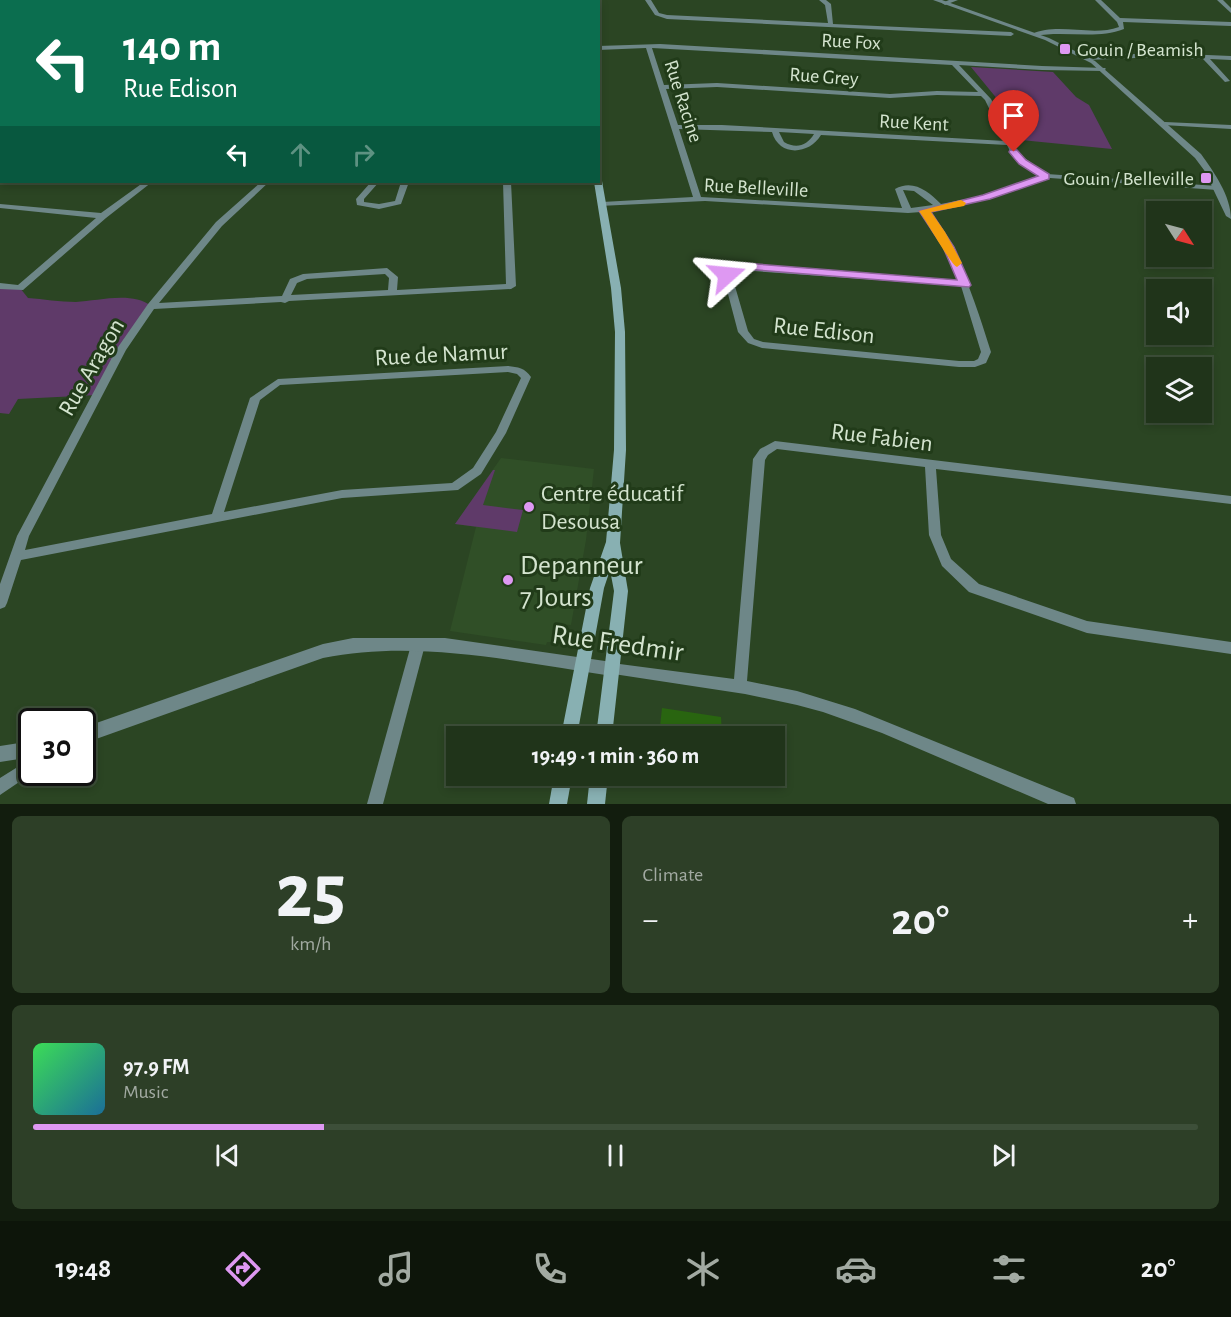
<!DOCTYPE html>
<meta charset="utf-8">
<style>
:root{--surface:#20341a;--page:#2d3f27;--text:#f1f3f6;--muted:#a2aaa2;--line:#3d4f39;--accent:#de98f2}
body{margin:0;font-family:"Alegreya Sans",sans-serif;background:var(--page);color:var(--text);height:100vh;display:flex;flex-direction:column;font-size:22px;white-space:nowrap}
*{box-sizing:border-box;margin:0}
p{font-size:20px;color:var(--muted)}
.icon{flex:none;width:33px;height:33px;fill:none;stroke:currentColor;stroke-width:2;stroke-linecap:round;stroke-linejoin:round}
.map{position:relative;height:804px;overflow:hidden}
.details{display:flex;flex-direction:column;gap:12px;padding:12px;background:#121d0e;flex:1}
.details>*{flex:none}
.hud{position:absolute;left:0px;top:0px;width:600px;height:183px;box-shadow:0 3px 9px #0003,0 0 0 2px var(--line);background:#0b6e4f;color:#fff;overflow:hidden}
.needle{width:39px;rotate:126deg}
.controls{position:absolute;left:1146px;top:201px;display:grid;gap:12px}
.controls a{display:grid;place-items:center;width:66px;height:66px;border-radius:0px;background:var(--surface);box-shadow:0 3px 9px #0003,0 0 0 2px var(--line);font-size:30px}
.speed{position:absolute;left:18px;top:708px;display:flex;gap:12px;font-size:30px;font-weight:700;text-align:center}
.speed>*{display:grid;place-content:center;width:78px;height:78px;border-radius:50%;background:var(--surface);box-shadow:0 3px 9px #0003,0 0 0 2px var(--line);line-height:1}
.speed .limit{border:3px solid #111;border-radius:9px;background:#fff;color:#111}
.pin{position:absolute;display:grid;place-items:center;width:51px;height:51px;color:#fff;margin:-62px -26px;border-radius:50% 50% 50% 0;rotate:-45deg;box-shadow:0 0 6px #0007}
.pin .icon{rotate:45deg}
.me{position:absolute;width:66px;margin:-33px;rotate:72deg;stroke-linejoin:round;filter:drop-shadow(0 0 4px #0008)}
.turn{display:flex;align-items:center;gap:21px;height:126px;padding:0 24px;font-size:27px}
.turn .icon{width:78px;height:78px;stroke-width:2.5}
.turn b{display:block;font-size:42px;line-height:51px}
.lanes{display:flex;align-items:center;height:57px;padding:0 24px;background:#0003;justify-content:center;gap:30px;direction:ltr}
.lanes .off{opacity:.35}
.big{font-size:45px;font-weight:700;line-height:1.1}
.details .widget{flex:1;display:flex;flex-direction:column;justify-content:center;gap:9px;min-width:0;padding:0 21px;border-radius:9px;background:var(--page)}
.details .dial{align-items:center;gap:0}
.dial b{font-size:78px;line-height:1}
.song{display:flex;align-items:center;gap:18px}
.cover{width:72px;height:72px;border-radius:9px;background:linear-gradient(135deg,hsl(130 70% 55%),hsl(200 70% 35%))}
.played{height:6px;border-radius:3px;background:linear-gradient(90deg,var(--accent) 25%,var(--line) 25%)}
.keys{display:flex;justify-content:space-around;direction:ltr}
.heat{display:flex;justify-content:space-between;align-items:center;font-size:33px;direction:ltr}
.details .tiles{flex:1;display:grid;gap:12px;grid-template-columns:1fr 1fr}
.widget:last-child{grid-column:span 2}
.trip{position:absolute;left:446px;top:726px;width:339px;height:60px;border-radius:0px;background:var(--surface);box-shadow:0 3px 9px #0003,0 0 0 2px var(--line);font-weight:700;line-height:60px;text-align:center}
.tabs{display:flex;height:96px;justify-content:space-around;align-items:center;background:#0d150a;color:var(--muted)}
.tabs .icon{width:42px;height:42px}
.tabs .current{color:var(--accent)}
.tabs b{font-size:27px;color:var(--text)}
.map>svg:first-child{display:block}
.built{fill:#304f27}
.green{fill:#5f3a69}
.building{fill:#296510}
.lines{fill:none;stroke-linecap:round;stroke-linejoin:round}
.minor{fill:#6e8788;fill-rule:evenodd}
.tertiary{fill:#6e8788;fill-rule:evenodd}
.secondary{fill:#88b0b2;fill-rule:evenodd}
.route{fill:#de98f2;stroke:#90639d;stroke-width:1.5}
.slow{fill:#f59e0b}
.poi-dot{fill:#de98f2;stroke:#213b19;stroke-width:2}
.labels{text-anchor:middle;stroke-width:6;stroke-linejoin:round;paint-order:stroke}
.far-street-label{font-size:20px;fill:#d4e4cf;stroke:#213b19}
.far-poi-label{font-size:20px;fill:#d4e4cf;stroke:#213b19;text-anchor:start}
.street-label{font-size:24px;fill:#d4e4cf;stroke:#213b19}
.poi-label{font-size:24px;fill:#d4e4cf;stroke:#213b19;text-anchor:start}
.near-poi-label{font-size:28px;fill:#d4e4cf;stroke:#213b19;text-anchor:start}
.near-street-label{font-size:28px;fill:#d4e4cf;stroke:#213b19}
</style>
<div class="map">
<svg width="1231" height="804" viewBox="0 0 1231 804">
<rect width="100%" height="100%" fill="#2b4523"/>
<path class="built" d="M501 458 594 469 586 540 571 625 559 624 555 642H547L546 645 450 631 476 527 455 524Z"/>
<g class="green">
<path d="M971 67 1053 72 1076 97 1089 105 1112 149 1021 140 998 100Z"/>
<path d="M0 286 20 288 28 298C43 299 60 302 76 302 98 301 132 291 151 306L97 395 18 399 9 414 0 413Z"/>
<path d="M493 470H495L483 505 523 510 517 532 455 524Z"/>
</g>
<path class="building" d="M662 708 721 717 722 736H659Z"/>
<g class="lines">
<g class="minor">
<rect x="453" y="0" width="6" height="2"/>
<path d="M645 0H651L659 13 667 15 828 23 825 5 819 0H826L831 4 833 24 1011 32 1014 34 1011 36 667 19 655 15Z"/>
<path d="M949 0H958L945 5 942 3Z"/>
<path d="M1095 0H1101L1120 18 1231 22V26L1123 22 1124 29C1096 40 1064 30 1035 36L1032 34C1058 22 1092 37 1119 27L1117 22Z"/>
<path d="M1217 0H1223L1231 8V13Z"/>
<rect x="0" y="8" width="2" height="4"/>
<path d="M660 44 1042 66 1105 68 1106 69 1103 71 1042 70 959 65 991 99 1019 154 1047 174 1217 186 1221 188 1217 190 1050 178 1034 182 981 201 945 208 941 210 938 209 928 211C960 254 975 301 991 352L986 363 975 367H959L762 348 748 343 738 332 723 275 733 265 959 281 942 244 921 212 908 213 705 201 599 206 598 204 602 202 693 197 646 48 598 50V46ZM652 48 952 65 978 92 937 91 890 94 717 83 664 85ZM717 87 890 98 937 95 981 96 985 100 1005 141 722 125H678L666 89ZM679 129 772 132C779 157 809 155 821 135L1007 145 1013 157 1039 176 976 197 941 204C928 191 913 179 895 189L902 208 701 197ZM779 132 814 134C807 146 796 149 784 142ZM903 190 914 191 933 205 911 208ZM738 270 961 286 981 352 978 359 974 361H959L763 342 754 339 748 331 732 276Z"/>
<path d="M2 45V49L0 50V46Z"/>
<path d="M1160 53 1231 56V60L1210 59 1230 81 1225 82 1203 59 1160 57 1086 60 1083 58 1086 56Z"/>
<rect x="0" y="75" width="2" height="4"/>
<rect x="0" y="109" width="2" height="5"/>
<path d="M1165 122 1231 125V129L1163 125 1162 124Z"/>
<rect x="0" y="123" width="2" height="4"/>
<path d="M144 182H152L106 218 23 290 0 289V283L18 285 96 218 0 208V204L101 213Z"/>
<path d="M261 182H269L222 226 159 303 282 296 290 279 303 274 387 268 398 277 397 290 506 284 503 182H511L516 286 511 289 289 301 285 303 281 302 154 309 126 350 29 536 25 550 212 514 250 398 278 379 508 366C518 367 525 368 531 377L506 433 481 474 458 490 342 498 21 560 7 603 5 607 0 609V584L17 536 116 350 148 304 216 222ZM385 274 389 278 388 290 291 295 297 283 307 279ZM508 372 517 374 521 378 496 432 473 468 452 483 342 490 224 512 260 400 280 385Z"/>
<path d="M371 182H379L364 199V202L379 204 395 201 401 182H409L401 204 379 209 357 205 356 199Z"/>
<path d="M775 441 1231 496V504L936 469 941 535 951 559 979 584 1087 621 1231 642V654L1087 633 969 592 942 566 929 535 925 467 777 449 768 455 765 460 747 681 797 691 855 709 1074 798 1076 804H1048L882 733 823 712 797 705 745 694 607 673 605 669 607 665 612 663 734 679 753 459 760 449Z"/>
<path d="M418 639 423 641 425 645 383 804H367L411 645 413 641Z"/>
<path d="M32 758V772H34L0 795V778Z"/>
</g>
<g class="tertiary">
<path d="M933 0H942L1049 38 1095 61 1201 154C1214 172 1231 196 1231 219L1226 216 1204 170 1195 158 1091 63 1045 40Z"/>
<path d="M353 638H445L612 662 618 664 620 669 618 674 612 676C517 662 418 639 323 658L82 744V728L323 644Z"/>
<path d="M32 741V757L0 762V746Z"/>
</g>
<g class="secondary">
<rect x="554" y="0" width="6" height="2"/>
<path d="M598 178 602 181 621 288 625 332 626 450 620 543 628 591 612 736H596L614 591 610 570 604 588 577 736H561L590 588 606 542 614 450 615 332 611 288 594 182H598Z"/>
<path d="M554 776H572L567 804H549Z"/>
<path d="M590 776H608L605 804H587Z"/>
</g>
</g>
<path class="route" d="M1010 150H1017L1026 160 1049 174V179L990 199 931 212 954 247 971 285 969 287 744 269C736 271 734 277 727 279L721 275 728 266 744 263 957 280 943 247 919 211 983 195 1038 176 1019 164 1009 152Z"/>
<path class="slow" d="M961 200 966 203 964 206 931 212 945 232 962 263 957 267C951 265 926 220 919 211Z"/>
<g class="poi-dot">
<rect x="1059" y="43" width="12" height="12" rx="3"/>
<rect x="1200" y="172" width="12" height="12" rx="3"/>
<circle cx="529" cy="507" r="6"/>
<circle cx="508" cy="580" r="6"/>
</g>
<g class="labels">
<g class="far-street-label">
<text transform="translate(851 41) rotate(3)" y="7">Rue Fox</text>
<text transform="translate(824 76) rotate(4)" y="7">Rue Grey</text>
<text transform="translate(684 101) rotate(72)" y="7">Rue Racine</text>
<text transform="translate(914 122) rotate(3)" y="7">Rue Kent</text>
<text transform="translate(756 187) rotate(3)" y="7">Rue Belleville</text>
</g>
<g class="far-poi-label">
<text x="1077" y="56">Gouin / Beamish</text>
<text x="1194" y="185" text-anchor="end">Gouin / Belleville</text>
</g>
<g class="street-label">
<text transform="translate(824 330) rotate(6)" y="8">Rue Edison</text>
<text transform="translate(441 354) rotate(-3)" y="8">Rue de Namur</text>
<text transform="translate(91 367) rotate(-60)" y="8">Rue Aragon</text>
<text transform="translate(882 437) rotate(7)" y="8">Rue Fabien</text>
</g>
<g class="poi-label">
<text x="541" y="501">Centre éducatif<tspan x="541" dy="28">Desousa</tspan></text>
</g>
<g class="near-poi-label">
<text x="520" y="574">Depanneur<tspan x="520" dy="32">7 Jours</tspan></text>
</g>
<g class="near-street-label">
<text transform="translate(618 642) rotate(8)" y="10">Rue Fredmir</text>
</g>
</g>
</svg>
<div class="controls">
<a><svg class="needle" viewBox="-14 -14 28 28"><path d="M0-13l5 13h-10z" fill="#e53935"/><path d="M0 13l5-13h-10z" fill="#a2aaa2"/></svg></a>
<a><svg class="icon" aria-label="sound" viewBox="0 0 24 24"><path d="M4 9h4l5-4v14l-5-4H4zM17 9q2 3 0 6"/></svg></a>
<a><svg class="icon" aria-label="layers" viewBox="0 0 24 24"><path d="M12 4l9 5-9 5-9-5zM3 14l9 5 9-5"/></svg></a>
</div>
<div class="speed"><div class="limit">30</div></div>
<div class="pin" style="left:1014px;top:152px;background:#d93025"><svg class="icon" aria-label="arrive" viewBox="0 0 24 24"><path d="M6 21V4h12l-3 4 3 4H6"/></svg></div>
<svg class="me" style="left:727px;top:275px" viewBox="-20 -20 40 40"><path d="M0-17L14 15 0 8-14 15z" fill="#de98f2" stroke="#fff" stroke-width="4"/></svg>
<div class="trip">19:49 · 1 min · 360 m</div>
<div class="hud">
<div class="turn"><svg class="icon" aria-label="left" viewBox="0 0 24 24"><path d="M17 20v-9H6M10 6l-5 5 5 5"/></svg><div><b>140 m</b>Rue Edison</div></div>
<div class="lanes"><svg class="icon" aria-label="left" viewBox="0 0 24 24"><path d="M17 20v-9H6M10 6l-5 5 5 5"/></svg><svg class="icon off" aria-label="ahead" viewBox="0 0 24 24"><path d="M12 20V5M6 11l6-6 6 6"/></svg><svg class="icon off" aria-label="right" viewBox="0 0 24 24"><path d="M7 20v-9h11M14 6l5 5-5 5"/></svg></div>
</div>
</div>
<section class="details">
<div class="tiles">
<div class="widget dial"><b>25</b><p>km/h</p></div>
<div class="widget"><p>Climate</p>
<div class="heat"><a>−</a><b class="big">20°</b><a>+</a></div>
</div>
<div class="widget">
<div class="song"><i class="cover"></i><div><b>97.9 FM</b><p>Music</p></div></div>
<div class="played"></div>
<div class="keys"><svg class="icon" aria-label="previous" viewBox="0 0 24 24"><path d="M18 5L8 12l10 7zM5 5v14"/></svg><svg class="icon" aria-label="pause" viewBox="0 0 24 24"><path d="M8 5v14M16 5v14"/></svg><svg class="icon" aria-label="next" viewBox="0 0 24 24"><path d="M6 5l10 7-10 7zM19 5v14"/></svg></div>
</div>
</div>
</section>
<nav class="tabs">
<b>19:48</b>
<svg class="icon current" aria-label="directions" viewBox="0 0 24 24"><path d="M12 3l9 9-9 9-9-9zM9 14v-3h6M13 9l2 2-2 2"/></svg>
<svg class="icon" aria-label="music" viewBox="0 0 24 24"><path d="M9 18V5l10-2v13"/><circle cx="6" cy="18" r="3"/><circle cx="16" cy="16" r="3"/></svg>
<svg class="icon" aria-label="phone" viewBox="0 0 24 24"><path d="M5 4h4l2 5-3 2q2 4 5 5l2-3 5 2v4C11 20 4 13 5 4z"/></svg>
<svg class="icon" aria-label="climate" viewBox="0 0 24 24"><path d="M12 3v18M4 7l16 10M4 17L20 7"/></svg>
<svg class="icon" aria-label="car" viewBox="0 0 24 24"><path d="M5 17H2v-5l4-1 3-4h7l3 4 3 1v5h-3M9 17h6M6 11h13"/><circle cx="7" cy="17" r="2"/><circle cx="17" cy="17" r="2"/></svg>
<svg class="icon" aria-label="filters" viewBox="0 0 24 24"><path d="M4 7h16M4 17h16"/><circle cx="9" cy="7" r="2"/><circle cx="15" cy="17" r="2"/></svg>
<b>20°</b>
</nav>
